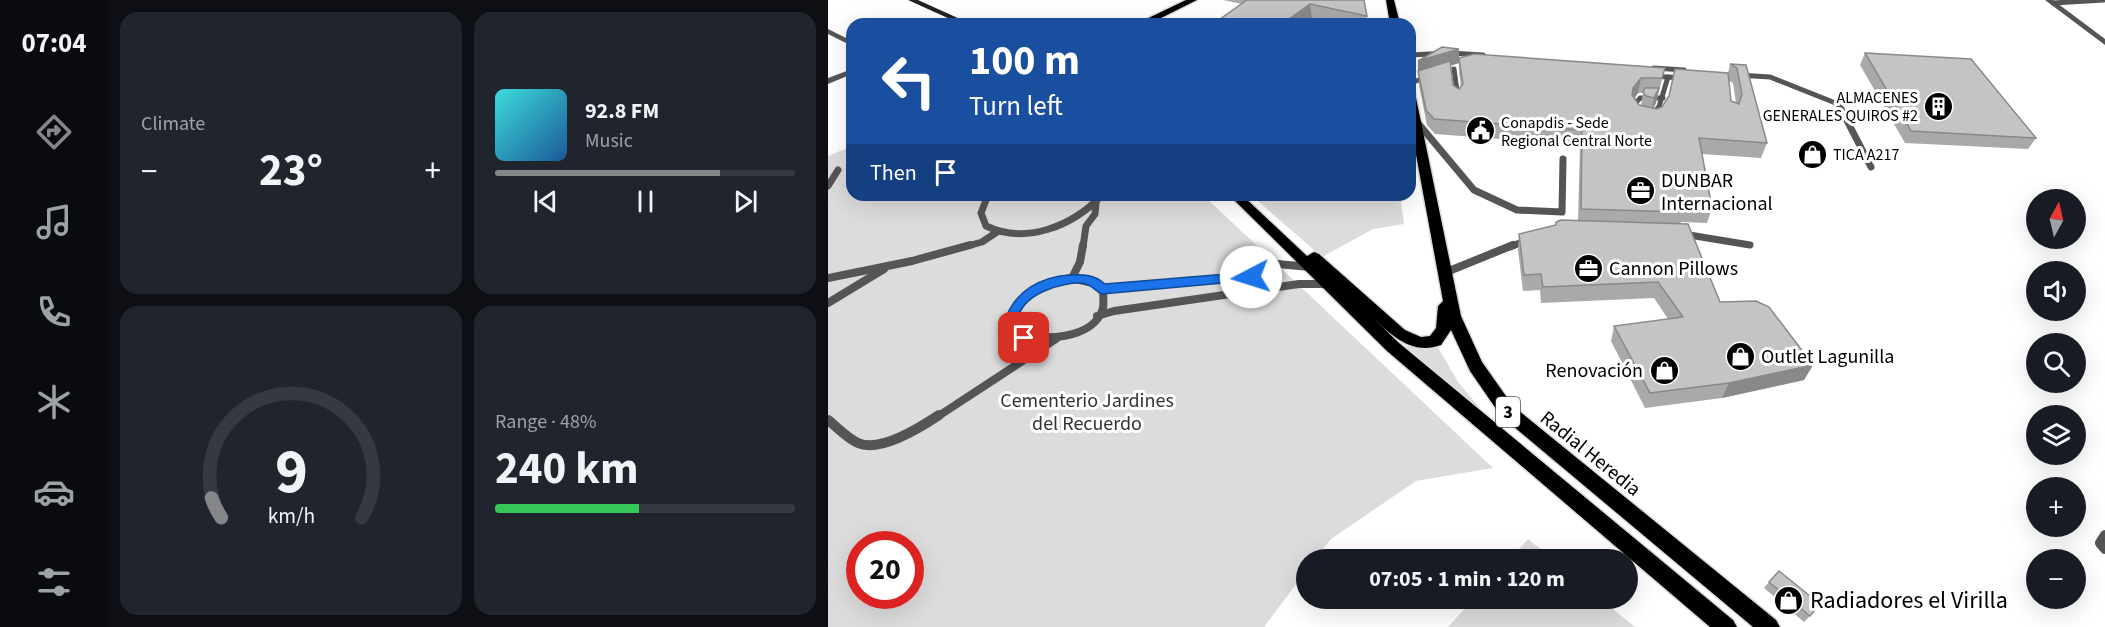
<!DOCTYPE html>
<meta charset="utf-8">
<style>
:root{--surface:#171b24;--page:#20242c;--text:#f1f3f6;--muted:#9ea1a6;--line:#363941;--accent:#858687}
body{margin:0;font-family:"Source Sans 3",sans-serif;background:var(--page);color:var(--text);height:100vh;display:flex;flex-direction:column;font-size:22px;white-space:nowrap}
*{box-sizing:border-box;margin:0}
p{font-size:20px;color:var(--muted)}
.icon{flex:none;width:33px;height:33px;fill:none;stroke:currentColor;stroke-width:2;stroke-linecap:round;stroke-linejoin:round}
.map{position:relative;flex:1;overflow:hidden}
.panel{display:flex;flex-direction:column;gap:12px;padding:12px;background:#0d0f14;width:720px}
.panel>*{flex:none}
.banner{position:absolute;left:18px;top:18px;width:570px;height:183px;border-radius:18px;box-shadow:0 6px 24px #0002;background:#1a4fa0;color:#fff;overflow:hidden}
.needle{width:39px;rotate:8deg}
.fabs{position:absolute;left:1198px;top:189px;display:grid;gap:12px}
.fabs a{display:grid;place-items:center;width:60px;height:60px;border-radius:50%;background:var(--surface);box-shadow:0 6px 24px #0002;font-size:30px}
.speed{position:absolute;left:18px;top:531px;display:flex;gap:12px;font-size:30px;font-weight:700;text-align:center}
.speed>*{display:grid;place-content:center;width:78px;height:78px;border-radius:50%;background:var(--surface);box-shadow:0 6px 24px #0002;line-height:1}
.speed .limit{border:9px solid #d22;background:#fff;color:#111}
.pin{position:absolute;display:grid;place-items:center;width:51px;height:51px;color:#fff;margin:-26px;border-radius:12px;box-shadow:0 3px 9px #0006}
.me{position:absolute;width:66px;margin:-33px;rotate:265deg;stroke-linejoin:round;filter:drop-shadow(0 0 4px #0008)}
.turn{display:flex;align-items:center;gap:21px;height:126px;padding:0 24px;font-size:27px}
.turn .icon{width:78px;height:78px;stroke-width:2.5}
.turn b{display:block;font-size:42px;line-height:51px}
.then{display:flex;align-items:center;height:57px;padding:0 24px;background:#0003;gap:12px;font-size:22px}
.big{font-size:45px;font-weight:700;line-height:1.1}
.panel .tile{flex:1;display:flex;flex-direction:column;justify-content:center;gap:9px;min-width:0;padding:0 21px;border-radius:18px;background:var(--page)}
.panel .dial{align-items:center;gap:0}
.dial svg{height:156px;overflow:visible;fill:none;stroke:var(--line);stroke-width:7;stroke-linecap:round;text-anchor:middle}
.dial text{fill:var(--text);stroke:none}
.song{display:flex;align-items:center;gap:18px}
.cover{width:72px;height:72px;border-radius:9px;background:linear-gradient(135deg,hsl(180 70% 55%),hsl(210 70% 35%))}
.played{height:6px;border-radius:3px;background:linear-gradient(90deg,var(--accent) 75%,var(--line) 75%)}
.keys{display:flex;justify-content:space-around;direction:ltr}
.heat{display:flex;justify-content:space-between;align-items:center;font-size:33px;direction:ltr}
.charge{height:9px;border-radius:4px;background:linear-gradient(90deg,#34c759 48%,var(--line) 0)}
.panel .tiles{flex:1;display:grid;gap:12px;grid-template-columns:repeat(2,1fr)}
.trip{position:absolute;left:468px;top:549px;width:342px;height:60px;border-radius:30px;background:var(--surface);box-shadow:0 6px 24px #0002;font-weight:700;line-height:60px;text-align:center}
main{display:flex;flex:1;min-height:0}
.menu{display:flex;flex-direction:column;width:108px;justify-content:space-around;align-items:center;background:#090b0e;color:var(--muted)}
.menu .icon{width:42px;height:42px}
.menu .selected{color:var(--accent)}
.menu b{font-size:27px;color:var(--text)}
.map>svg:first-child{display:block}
.green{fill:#dcdcdc;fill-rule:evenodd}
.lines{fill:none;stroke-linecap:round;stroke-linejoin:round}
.primary-casing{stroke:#dbdbdb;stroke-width:3}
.path{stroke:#777;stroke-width:2;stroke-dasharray:1 2;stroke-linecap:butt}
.service-far3{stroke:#555;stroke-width:5}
.service-far2{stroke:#555;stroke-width:7}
.service-far1{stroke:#555;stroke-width:8}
.service{stroke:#555;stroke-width:10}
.minor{fill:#555;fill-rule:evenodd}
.secondary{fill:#222;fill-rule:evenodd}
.primary{fill:#000;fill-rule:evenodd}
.wall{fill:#a9a9a9;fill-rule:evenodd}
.shaded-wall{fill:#898989}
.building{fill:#c4c4c4;stroke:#898989;stroke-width:1.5}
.route{fill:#1a73e8;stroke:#114b97;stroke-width:1.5}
.labels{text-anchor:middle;stroke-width:6;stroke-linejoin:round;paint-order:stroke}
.far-poi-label{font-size:16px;fill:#000;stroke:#fff;text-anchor:start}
.shield{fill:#fff;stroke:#4c4c4c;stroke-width:1.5}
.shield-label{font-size:18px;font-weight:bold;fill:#000}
.poi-label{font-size:20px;fill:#000;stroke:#fff;text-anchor:start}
.park-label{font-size:20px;fill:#333;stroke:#fff}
.street-label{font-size:20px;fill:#000;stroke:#fff}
.near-poi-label{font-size:24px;fill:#000;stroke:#fff;text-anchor:start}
</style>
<main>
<nav class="menu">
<b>07:04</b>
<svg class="icon selected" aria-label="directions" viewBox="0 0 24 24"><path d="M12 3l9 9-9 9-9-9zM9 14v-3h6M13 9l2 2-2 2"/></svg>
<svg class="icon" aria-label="music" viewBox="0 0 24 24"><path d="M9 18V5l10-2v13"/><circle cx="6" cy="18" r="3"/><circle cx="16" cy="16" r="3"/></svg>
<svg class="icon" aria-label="phone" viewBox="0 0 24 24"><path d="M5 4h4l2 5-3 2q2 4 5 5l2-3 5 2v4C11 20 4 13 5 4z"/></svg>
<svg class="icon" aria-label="climate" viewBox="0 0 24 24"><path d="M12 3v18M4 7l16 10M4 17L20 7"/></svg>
<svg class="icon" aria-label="car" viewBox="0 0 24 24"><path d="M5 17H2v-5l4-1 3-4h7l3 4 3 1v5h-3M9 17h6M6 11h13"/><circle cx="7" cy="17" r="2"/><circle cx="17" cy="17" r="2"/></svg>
<svg class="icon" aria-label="filters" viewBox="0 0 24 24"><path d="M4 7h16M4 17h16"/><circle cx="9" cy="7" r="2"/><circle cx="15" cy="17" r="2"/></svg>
</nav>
<section class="panel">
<div class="tiles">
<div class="tile"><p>Climate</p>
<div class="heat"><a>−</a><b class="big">23°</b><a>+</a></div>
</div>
<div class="tile">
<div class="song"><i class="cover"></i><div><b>92.8 FM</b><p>Music</p></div></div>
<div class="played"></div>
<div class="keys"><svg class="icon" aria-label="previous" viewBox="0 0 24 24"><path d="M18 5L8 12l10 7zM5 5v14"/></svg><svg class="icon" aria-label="pause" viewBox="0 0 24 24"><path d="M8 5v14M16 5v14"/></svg><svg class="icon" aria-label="next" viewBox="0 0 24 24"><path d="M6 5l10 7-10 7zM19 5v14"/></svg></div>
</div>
<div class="tile dial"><svg viewBox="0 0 100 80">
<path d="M14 69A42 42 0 1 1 86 69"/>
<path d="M14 69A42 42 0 0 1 9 59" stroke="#858687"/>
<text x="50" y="56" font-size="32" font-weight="700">9</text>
<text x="50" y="72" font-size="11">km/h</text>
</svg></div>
<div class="tile"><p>Range · 48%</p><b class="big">240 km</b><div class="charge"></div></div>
</div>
</section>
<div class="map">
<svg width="1277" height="627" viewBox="0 0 1277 627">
<rect width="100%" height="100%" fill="#fff"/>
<g class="green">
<path d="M24 146V195H375L665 468 588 481 503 539 487 559 478 560V571L436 627H0V156ZM32 544H82V596H32Z"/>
<path d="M423 195H572L576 224 545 229 494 257Z"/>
<path d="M607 342 630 382 673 433 569 348Z"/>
<path d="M700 539 725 559H682Z"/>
<path d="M646 598 772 599 807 627H620Z"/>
</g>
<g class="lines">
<defs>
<g id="primary">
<path d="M358 0H369L321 24H308Z"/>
<path d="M558 0H566L572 24H562Z"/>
<path d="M582 90 587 93 633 316 654 362 685 406 948 620 952 627H925L673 416 642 371 623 330 613 345C583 356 562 334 542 315L571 343 905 620 909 627H882L559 351 401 195H414L479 256 486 252 491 254 577 330 593 337 602 336 608 328 610 306 615 301 582 122Z"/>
</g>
</defs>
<use href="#primary" class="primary-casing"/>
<path class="path" d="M291 24 301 19"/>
<g class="service-far3">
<path d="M1225 3 1276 0"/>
<path d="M582 55 622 53 655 55"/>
<path d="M826 68 856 70"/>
<path d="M626 69 630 98"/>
<path d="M910 75 942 77 1010 104 1013 110"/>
<path d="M823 76 855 78"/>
<path d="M582 83 600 77"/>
<path d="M808 110 807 104 812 98H835"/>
<path d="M830 110 840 77"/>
</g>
<g class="service-far2">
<path d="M808 109V112"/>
<path d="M1013 109 1043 167"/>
<path d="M828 116 830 109"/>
<path d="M589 122 646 190 689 210 734 212 735 159"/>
<path d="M0 186 10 170"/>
<path d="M160 195 153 213 158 226C198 245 245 226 274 195"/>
<path d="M855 234 922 245"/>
<path d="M136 247 154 242 169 232"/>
<path d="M255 247 258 226 267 214 268 204"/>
<path d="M682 247 699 240"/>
</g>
<g class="service-far1">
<path d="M616 273 685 245"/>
<path d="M0 278 84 261 142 245"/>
<path d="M243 278 265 283 275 289C275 295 276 303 275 308 266 340 212 342 187 332L183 320C197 293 212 282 243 278Z"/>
<path d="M244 278 252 262 255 245"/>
<path d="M275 289 423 277 449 264 482 267"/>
<path d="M0 303 56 269"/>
<path d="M269 316 286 311 471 284H499"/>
<path d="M109 417 228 339"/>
</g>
<g class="service">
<path d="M0 420C9 427 19 438 30 443 52 453 93 427 111 415"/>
<path d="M1277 535 1272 543 1277 549"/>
</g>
<g class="minor">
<path d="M1217 0H1225L1277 39V45Z"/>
<path d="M0 29 24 41V46L0 34Z"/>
<path d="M24 69V74L0 84V78Z"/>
</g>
<path class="secondary" d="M80 0H90L143 24H133Z"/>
<use href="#primary" class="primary"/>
</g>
<g class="wall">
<path d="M395 0H536L540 24H511L484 18 476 24H385L414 4Z"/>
<path d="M631 49V63L622 66 625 85 631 89 633 86 631 73V58L837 68 828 103 825 108 829 109 900 73 902 64 918 65 939 143 933 158 874 154 884 208 879 223 853 222 852 224 892 302 985 365 976 380 894 398 817 408 783 341 786 326 840 319 826 298 713 303 712 290 695 291 690 250 691 234 750 221 752 145 607 134 599 125 591 85 590 61ZM901 81 905 83 908 103 903 101ZM810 93H815L813 105H811L807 98Z"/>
<path d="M1037 53 1208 138 1200 149 1077 143 1032 65Z"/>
<path d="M941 582 982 616 976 622 936 588Z"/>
</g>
<g class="shaded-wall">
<path d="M482 4 484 18 476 24H454Z"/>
<path d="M631 49V63L591 75 590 71V75V61Z"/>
<path d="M813 78 810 93 802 103 805 88Z"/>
<path d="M831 88 828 103 823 113 826 98Z"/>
<path d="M985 365 976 380 894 398 901 383Z"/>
</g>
<g class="building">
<path d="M419 0H536L539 16 482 4 454 24H385Z"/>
<path d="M614 47 631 49 590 61Z"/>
<path d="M1037 53 1143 59 1208 138 1083 131Z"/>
<path d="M646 54 837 68 834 78H813L805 88 804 95 811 105 829 109 834 107 841 96 847 69 900 73 903 101 911 104 914 94 909 68 902 64 918 65 939 143 871 138 884 208 853 205 856 212 753 209 754 130 606 119 598 110 590 71 622 61 625 85 631 89 635 84 631 58Z"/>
<path d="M817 88H831L826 98 818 96 815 92Z"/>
<path d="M733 220 860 224 892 302 928 301 941 307 985 365 901 383 822 393 786 326 855 317 830 282 715 287 713 274 696 275 691 234 728 225V222Z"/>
<path d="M951 571 992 604 982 616 941 582Z"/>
</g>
<path class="route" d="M423 272 428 274 430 277 428 280 274 294C268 292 265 286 258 284 238 279 186 296 191 323 193 330 199 332 203 338L196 343 181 334 177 320C187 291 212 277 242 275 256 274 267 275 277 284Z"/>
<defs>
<symbol id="building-disc" viewBox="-11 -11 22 22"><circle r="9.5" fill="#000" stroke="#fff"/><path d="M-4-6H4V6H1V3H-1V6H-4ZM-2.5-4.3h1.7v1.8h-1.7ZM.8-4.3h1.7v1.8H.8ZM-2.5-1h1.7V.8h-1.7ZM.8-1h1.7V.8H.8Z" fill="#fff"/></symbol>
<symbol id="civic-disc" viewBox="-11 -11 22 22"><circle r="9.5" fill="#000" stroke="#fff"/><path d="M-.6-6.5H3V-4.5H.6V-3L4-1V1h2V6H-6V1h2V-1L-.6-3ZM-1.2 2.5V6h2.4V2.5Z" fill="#fff"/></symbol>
<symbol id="shop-disc" viewBox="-11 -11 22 22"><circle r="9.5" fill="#000" stroke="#fff"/><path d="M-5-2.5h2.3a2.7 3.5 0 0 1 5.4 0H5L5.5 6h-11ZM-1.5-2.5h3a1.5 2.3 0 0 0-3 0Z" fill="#fff"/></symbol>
<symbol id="office-disc" viewBox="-11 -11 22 22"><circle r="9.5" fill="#000" stroke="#fff"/><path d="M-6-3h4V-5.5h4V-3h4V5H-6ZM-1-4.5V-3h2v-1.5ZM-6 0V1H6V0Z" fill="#fff"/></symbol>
</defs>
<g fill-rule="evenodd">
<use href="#building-disc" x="1094" y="90" width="33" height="33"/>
<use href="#civic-disc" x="636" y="114" width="33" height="33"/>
<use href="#shop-disc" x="968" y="138" width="33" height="33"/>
<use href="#office-disc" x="796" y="174" width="33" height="33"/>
<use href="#office-disc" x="744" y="252" width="33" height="33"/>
<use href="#shop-disc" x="896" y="340" width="33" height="33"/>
<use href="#shop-disc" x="820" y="354" width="33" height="33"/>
<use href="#shop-disc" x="944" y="584" width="33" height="33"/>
</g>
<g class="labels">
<g class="far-poi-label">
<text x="1090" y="103" text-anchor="end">ALMACENES<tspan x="1090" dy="18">GENERALES QUIROS #2</tspan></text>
<text x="673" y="128">Conapdis - Sede<tspan x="673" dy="18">Regional Central Norte</tspan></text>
<text x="1005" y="160">TICA A217</text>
</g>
<rect class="shield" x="668" y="397" width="24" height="30" rx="4.5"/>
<g class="shield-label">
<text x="680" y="418">3</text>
</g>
<g class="poi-label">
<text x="833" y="187">DUNBAR<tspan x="833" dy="23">Internacional</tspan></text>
<text x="781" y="275">Cannon Pillows</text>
<text x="933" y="363">Outlet Lagunilla</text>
<text x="815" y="377" text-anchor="end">Renovación</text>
</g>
<g class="park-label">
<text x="259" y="407">Cementerio Jardines<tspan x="259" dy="23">del Recuerdo</tspan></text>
</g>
<g class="street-label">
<text transform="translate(763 453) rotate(39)" y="7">Radial Heredia</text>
</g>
<g class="near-poi-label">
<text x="982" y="608">Radiadores el Virilla</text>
</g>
</g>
</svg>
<div class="fabs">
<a><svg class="needle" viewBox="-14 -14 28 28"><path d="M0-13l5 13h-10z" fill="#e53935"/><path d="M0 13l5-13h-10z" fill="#9ea1a6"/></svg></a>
<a><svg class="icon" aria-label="sound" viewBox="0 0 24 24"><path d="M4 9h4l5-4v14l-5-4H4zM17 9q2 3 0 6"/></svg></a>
<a><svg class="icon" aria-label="search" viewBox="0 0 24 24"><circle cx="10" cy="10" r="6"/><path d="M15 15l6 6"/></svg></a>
<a><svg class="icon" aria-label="layers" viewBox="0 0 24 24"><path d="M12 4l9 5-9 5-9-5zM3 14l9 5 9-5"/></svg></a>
<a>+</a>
<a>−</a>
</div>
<div class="speed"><div class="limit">20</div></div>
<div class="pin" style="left:196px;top:338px;background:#d93025"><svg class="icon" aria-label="arrive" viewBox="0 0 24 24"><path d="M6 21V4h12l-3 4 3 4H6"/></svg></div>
<svg class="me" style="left:423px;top:277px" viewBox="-20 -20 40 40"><circle r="19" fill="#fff"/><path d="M0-13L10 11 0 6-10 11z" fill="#1a73e8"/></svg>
<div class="trip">07:05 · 1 min · 120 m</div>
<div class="banner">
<div class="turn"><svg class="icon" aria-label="left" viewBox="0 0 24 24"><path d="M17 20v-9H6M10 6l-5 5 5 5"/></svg><div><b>100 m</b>Turn left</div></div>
<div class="then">Then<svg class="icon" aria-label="arrive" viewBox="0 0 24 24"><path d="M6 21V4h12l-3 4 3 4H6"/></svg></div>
</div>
</div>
</main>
